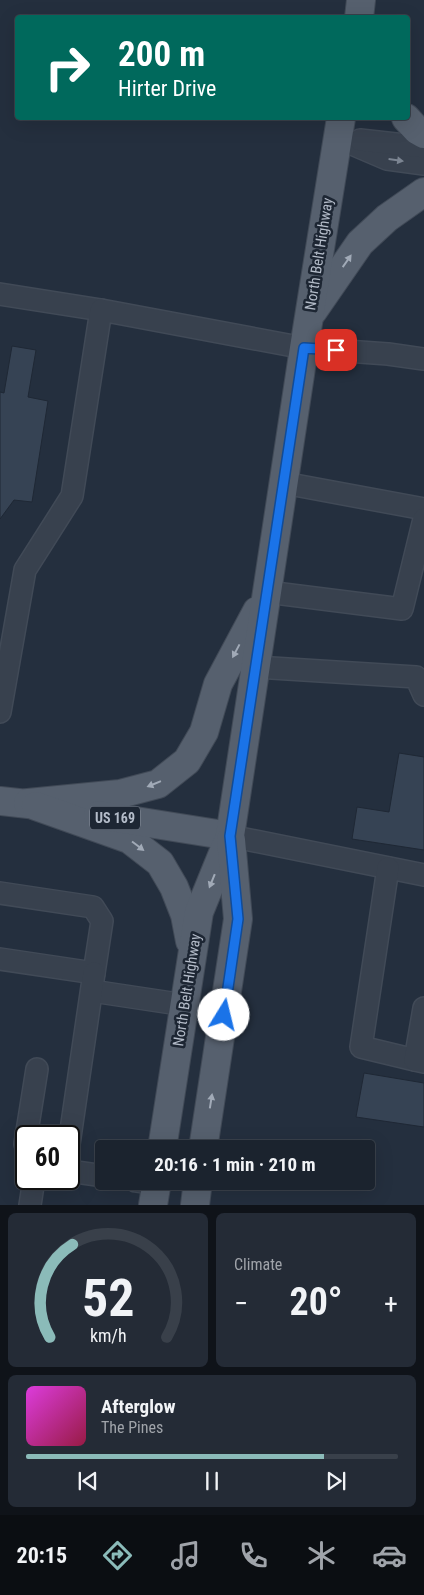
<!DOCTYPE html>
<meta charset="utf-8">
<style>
:root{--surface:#1b232e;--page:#242b36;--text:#f1f3f6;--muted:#a0a4aa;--line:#39404a;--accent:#8bbbb9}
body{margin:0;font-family:"Roboto Condensed",sans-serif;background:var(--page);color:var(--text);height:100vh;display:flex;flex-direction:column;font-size:19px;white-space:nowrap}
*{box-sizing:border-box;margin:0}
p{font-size:16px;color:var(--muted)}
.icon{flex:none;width:28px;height:28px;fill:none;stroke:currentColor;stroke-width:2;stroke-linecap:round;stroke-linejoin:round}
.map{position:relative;height:1205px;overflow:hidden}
.details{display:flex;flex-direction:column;gap:8px;padding:8px;background:#0f1319;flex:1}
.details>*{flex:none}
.top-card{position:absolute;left:15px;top:15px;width:395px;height:105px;border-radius:5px;box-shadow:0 5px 20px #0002,0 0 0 1px var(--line);background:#00695c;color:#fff;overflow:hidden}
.speed{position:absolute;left:15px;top:1125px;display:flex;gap:10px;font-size:25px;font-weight:700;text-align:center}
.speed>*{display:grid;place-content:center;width:65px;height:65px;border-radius:50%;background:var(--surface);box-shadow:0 5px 20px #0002,0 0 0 1px var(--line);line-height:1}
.speed .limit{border:2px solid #111;border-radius:8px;background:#fff;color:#111}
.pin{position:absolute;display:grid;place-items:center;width:42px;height:42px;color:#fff;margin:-21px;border-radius:10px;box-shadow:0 2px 8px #0006}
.me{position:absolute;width:55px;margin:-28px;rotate:9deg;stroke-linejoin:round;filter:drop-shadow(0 0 4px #0008)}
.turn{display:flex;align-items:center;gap:18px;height:105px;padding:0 20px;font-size:22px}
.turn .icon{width:65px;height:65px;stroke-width:2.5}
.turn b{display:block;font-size:35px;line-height:42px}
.big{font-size:38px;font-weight:700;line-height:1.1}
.details .tile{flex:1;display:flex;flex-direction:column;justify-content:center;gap:8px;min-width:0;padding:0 18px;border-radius:8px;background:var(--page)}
.details .dial{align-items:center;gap:0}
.dial svg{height:130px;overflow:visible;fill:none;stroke:var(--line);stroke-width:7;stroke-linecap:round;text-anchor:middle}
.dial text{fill:var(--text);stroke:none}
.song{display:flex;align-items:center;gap:15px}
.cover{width:60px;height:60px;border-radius:8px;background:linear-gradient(135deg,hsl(300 70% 55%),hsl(340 70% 35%))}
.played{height:5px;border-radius:2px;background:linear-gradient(90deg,var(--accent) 80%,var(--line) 80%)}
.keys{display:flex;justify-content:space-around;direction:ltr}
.heat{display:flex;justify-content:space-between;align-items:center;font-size:28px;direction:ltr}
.details .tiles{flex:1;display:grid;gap:8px;grid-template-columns:1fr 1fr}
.tile:last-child{grid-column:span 2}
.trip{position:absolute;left:95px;top:1140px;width:280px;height:50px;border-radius:5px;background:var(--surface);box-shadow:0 5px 20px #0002,0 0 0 1px var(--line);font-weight:700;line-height:50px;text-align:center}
.menu{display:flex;height:80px;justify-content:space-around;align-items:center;background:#0b0e12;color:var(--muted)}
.menu .icon{width:35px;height:35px}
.menu .selected{color:var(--accent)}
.menu b{font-size:22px;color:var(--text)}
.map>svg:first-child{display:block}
.building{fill:#364354;stroke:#1f2835}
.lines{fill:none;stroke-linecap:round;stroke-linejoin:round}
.minor-casing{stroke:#414a57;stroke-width:24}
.major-casing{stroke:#414a57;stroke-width:30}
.minor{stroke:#38414e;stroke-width:21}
.major{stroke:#56606e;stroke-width:28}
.oneway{fill:#7c8592}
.oneway2{fill:#a1aab7}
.route-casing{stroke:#114b97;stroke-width:12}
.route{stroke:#1a73e8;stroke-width:9}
.labels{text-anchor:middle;stroke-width:5;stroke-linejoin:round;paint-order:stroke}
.shield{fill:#1d2633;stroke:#878f9c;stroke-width:1}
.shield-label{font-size:14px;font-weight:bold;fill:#b4bcc9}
.street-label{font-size:15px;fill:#b4bcc9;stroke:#1d2633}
</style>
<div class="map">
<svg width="424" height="1205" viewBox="0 0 424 1205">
<rect width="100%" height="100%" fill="#242f3e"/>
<g class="building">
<path d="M12 346 36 350 28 397 48 401 32 502 14 500 0 519V392L4 393Z"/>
<path d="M399 753 424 757V850L352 839 357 807 389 812Z"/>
<path d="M364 1073 424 1083V1127L356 1117Z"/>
</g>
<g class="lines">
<defs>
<g id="minor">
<path d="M338 138 387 159 424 164"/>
<path d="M360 140 424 147"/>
<path d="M0 294 101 310"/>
<path d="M284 483 424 509"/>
<path d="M267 592 402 609 424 519"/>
<path d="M256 667 416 677 424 695"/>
<path d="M0 712 25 570 72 496 101 310 304 348 388 354 424 359"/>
<path d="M230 836 424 875"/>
<path d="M388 868 361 1047 415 1060"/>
<path d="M0 893 93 907 102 921 94 973 0 959"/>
<path d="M92 991 185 1005"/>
<path d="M424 1008 415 1060 424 1062"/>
<path d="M69 1144 94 973"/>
<path d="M26 1147 25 1144 37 1069"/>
<path d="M69 1171 104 1176"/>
<path d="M136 1181 156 1184"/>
<path d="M30 1205 34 1179"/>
</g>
<g id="major">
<path d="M359 18 361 0"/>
<path d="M406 118 417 130 424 134"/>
<path d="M313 311 360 243 387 218 424 192"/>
<path d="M0 801 46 806"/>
<path d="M28 803 120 794 158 784 187 761 204 732 218 684 257 611"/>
<path d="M36 806 129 839 160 863 174 887 185 915 190 941"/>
<path d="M98 815 230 836"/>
<path d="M162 1149 199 912 230 836 304 348 341 118"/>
<path d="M203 1149 238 919 231 840"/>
<path d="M153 1205 157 1181"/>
<path d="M195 1205 198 1181"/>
</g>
</defs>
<use href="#minor" class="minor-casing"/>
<use href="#major" class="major-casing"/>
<use href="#minor" class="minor"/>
<use href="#major" class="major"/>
</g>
<defs><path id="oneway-solid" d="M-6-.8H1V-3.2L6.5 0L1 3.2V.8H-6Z" transform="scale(1.25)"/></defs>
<use class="oneway" href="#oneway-solid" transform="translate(396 160) rotate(8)"/>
<g class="oneway2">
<use href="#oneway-solid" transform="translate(347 261) rotate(-55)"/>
<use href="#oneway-solid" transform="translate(236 651) rotate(118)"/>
<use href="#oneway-solid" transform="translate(154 784) rotate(158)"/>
<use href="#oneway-solid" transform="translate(138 846) rotate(37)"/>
<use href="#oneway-solid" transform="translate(212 881) rotate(112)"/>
<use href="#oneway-solid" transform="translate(211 1101) rotate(-81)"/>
</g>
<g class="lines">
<defs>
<path id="route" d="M224 1015 238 919 230 836 304 348 336 350"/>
</defs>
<use href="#route" class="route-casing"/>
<use href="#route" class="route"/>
</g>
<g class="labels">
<rect class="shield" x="90" y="806.5" width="50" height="23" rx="4"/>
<g class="shield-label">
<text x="115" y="823">US 169</text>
</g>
<g class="street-label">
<text transform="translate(319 254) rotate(-81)" y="5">North Belt Highway</text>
<text transform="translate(187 990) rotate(-81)" y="5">North Belt Highway</text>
</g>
</g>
</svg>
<div class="speed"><div class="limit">60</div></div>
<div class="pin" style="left:336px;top:350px;background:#d93025"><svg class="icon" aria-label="arrive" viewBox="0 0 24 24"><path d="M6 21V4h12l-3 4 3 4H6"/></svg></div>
<svg class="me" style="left:224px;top:1015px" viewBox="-20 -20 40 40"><circle r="19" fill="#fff"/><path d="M0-13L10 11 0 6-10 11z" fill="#1a73e8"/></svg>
<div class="trip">20:16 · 1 min · 210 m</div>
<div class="top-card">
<div class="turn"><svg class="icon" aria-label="right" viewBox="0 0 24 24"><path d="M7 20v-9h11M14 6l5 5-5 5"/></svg><div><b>200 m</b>Hirter Drive</div></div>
</div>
</div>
<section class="details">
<div class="tiles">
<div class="tile dial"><svg viewBox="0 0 100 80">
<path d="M14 69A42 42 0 1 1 86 69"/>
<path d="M14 69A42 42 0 0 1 28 12" stroke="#8bbbb9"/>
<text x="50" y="56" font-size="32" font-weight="700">52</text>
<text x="50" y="72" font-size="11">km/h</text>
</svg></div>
<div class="tile"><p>Climate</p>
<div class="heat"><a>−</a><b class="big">20°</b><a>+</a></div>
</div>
<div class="tile">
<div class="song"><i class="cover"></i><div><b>Afterglow</b><p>The Pines</p></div></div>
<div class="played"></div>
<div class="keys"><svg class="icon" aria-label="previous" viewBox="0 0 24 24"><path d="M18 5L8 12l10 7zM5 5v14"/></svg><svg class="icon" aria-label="pause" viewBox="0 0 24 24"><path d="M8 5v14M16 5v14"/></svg><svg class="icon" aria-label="next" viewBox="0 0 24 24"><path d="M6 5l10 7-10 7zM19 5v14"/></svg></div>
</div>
</div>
</section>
<nav class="menu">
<b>20:15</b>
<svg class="icon selected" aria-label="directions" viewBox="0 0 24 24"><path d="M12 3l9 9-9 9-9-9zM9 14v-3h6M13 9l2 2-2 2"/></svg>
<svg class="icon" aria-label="music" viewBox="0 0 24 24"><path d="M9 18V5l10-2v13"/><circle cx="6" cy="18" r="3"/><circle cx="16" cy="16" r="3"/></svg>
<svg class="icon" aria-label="phone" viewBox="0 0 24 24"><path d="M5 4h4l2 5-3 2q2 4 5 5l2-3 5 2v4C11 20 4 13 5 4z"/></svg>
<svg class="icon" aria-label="climate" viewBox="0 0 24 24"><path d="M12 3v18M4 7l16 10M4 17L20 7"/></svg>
<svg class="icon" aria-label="car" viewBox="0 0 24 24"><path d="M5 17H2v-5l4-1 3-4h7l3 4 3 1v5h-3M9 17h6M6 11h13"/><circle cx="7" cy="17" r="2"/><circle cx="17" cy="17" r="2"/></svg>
</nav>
